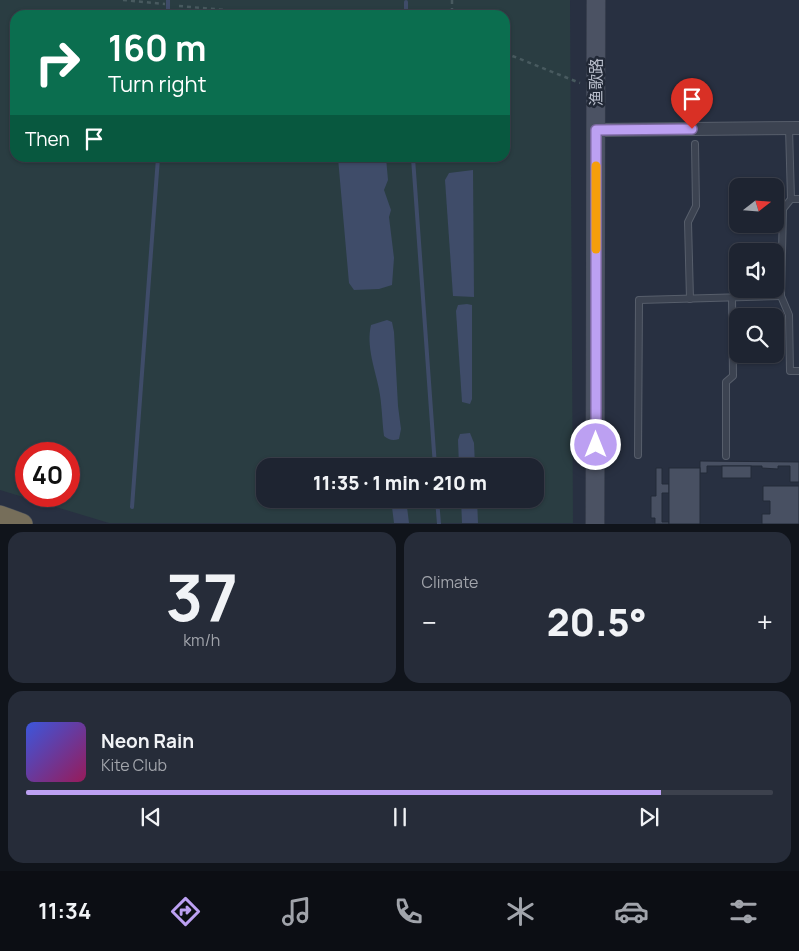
<!DOCTYPE html>
<meta charset="utf-8">
<style>
:root{--surface:#1e2431;--page:#262c39;--text:#f1f3f6;--muted:#a1a4ab;--line:#3c414d;--accent:#bca0f2}
body{margin:0;font-family:Manrope,"Noto Sans SC",sans-serif;background:var(--page);color:var(--text);height:100vh;display:flex;flex-direction:column;font-size:19px;white-space:nowrap}
*{box-sizing:border-box;margin:0}
p{font-size:16px;color:var(--muted)}
.icon{flex:none;width:28px;height:28px;fill:none;stroke:currentColor;stroke-width:2;stroke-linecap:round;stroke-linejoin:round}
.map{position:relative;height:524px;overflow:hidden}
.details{display:flex;flex-direction:column;gap:8px;padding:8px;background:#10141b;flex:1}
.details>*{flex:none}
.hud{position:absolute;left:10px;top:10px;width:500px;height:152px;border-radius:15px;box-shadow:0 1px 4px #0004,0 0 0 1px var(--line);background:#0b6e4f;color:#fff;overflow:hidden}
.needle{width:32px;rotate:73deg}
.fabs{position:absolute;left:729px;top:178px;display:grid;gap:10px}
.fabs a{display:grid;place-items:center;width:55px;height:55px;border-radius:10px;background:var(--surface);box-shadow:0 1px 4px #0004,0 0 0 1px var(--line);font-size:25px}
.speed{position:absolute;left:15px;top:442px;display:flex;gap:10px;font-size:25px;font-weight:700;text-align:center}
.speed>*{display:grid;place-content:center;width:65px;height:65px;border-radius:50%;background:var(--surface);box-shadow:0 1px 4px #0004,0 0 0 1px var(--line);line-height:1}
.speed .limit{border:8px solid #d22;background:#fff;color:#111}
.pin{position:absolute;display:grid;place-items:center;width:42px;height:42px;color:#fff;margin:-51px -21px;border-radius:50% 50% 50% 0;rotate:-45deg;box-shadow:0 0 5px #0007}
.pin .icon{rotate:45deg}
.me{position:absolute;width:55px;margin:-28px;rotate:0deg;stroke-linejoin:round;filter:drop-shadow(0 0 4px #0008)}
.turn{display:flex;align-items:center;gap:18px;height:105px;padding:0 15px;font-size:22px}
.turn .icon{width:65px;height:65px;stroke-width:2.5}
.turn b{display:block;font-size:35px;line-height:42px}
.then{display:flex;align-items:center;height:48px;padding:0 15px;background:#0003;gap:10px;font-size:19px}
.big{font-size:38px;font-weight:800;line-height:1.1}
.details .widget{flex:1;display:flex;flex-direction:column;justify-content:center;gap:8px;min-width:0;padding:0 18px;border-radius:15px;background:var(--page)}
.details .dial{align-items:center;gap:0}
.dial b{font-size:65px;line-height:1}
.song{display:flex;align-items:center;gap:15px}
.cover{width:60px;height:60px;border-radius:8px;background:linear-gradient(135deg,hsl(230 70% 55%),hsl(330 70% 35%))}
.played{height:5px;border-radius:2px;background:linear-gradient(90deg,var(--accent) 85%,var(--line) 85%)}
.keys{display:flex;justify-content:space-around;direction:ltr}
.heat{display:flex;justify-content:space-between;align-items:center;font-size:28px;direction:ltr}
.details .tiles{flex:1;display:grid;gap:8px;grid-template-columns:1fr 1fr}
.widget:last-child{grid-column:span 2}
.trip{position:absolute;left:256px;top:458px;width:288px;height:50px;border-radius:15px;background:var(--surface);box-shadow:0 1px 4px #0004,0 0 0 1px var(--line);font-weight:800;line-height:50px;text-align:center}
.tab-bar{display:flex;height:80px;justify-content:space-around;align-items:center;background:#0c0e14;color:var(--muted)}
.tab-bar .icon{width:35px;height:35px}
.tab-bar .current{color:var(--accent)}
.tab-bar b{font-size:22px;color:var(--text)}
.map>svg:first-child{display:block}
.green{fill:#2a3d42;fill-rule:evenodd}
.water{fill:#3f4c69}
.lines{fill:none;stroke-linecap:round;stroke-linejoin:round}
.stream{stroke:#3f4c69;stroke-width:4}
.building{fill:#485062;stroke:#232a38}
.lane-casing{stroke:#575e6b;stroke-width:8}
.street-casing{stroke:#575e6b;stroke-width:14}
.secondary-casing{stroke:#464c5a;stroke-width:19}
.highway-casing{stroke:#444b58;stroke-width:22}
.path{stroke:#485a5f;stroke-width:2.5;stroke-dasharray:4 4;stroke-linecap:butt}
.lane{stroke:#3c4351;stroke-width:6}
.street{stroke:#3c4351;stroke-width:12}
.secondary{stroke:#4b5263;stroke-width:18}
.highway{stroke:#766e5a;stroke-width:21}
.route-casing{stroke:#7a689d;stroke-width:12}
.route{stroke:#bca0f2;stroke-width:9}
.slow{stroke:#f59e0b;stroke-width:9}
.labels{text-anchor:middle;stroke-width:5;stroke-linejoin:round;paint-order:stroke}
.street-label{font-size:16px;fill:#b9becb;stroke:#212836}
</style>
<div class="map">
<svg width="799" height="524" viewBox="0 0 799 524">
<rect width="100%" height="100%" fill="#283041"/>
<path class="green" d="M0 0H570L573 523H109L0 490ZM15 15H505V158H15ZM26 454H69V496H26ZM265 466H535V499H265Z"/>
<g class="water">
<path d="M338 158H386L388 180 384 190 391 210 389 217 394 258 392 285 379 289 354 290 349 283Z"/>
<path d="M473 170 474 297 453 296 445 180 449 173Z"/>
<path d="M467 304 472 305V399L470 404 462 402 456 311 458 305Z"/>
<path d="M387 320 392 322 394 332 398 406 401 429 399 439C393 441 389 440 384 436 382 420 382 405 379 389 375 369 366 346 371 325Z"/>
<path d="M470 433 474 443 475 466H459L458 440 460 434Z"/>
<path d="M391 499H406L409 523H394Z"/>
<path d="M461 499H477L478 523H462Z"/>
</g>
<g class="lines">
<g class="stream">
<path d="M406 2V14"/>
<path d="M168 15V0"/>
<path d="M413 158 435 466"/>
<path d="M437 499 439 524"/>
<path d="M132 507 158 158"/>
</g>
</g>
<g class="building">
<path d="M700 461 799 462V482H790V466H778V469L762 468V466H707V473H700Z"/>
<rect x="722" y="466" width="29" height="12"/>
<path d="M656 468H662V484H669V493H662V522H669V524H655V518H651V496H656Z"/>
<rect x="669" y="468" width="31" height="56"/>
<path d="M763 486H799V524H762V514H770V501H763Z"/>
</g>
<g class="lines">
<defs>
<g id="lane">
<path d="M789 128 791 199 783 209 781 296 789 315 790 371H799"/>
<path d="M791 199H799"/>
<path d="M690 299 688 222 696 206 695 144"/>
<path d="M638 455 639 300 781 296"/>
<path d="M726 456V382L733 376 732 298"/>
</g>
<path id="street" d="M596 130 799 128"/>
<path id="secondary" d="M595 524 596 0"/>
<path id="highway" d="M0 516 22 524"/>
</defs>
<use href="#lane" class="lane-casing"/>
<use href="#street" class="street-casing"/>
<use href="#secondary" class="secondary-casing"/>
<use href="#highway" class="highway-casing"/>
<g class="path">
<path d="M123 0 165 4"/>
<path d="M452 0V15"/>
<path d="M179 6 283 15"/>
<path d="M505 53 580 83"/>
</g>
<use href="#lane" class="lane"/>
<use href="#street" class="street"/>
<use href="#secondary" class="secondary"/>
<use href="#highway" class="highway"/>
</g>
<g class="lines">
<defs>
<path id="route" d="M596 445V130L692 129"/>
</defs>
<use href="#route" class="route-casing"/>
<use href="#route" class="route"/>
<path class="slow" d="M596 249V166"/>
</g>
<g class="labels">
<g class="street-label">
<text transform="translate(596 82) rotate(-90)" y="6">渔歌路</text>
</g>
</g>
</svg>
<div class="fabs">
<a><svg class="needle" viewBox="-14 -14 28 28"><path d="M0-13l5 13h-10z" fill="#e53935"/><path d="M0 13l5-13h-10z" fill="#a1a4ab"/></svg></a>
<a><svg class="icon" aria-label="sound" viewBox="0 0 24 24"><path d="M4 9h4l5-4v14l-5-4H4zM17 9q2 3 0 6"/></svg></a>
<a><svg class="icon" aria-label="search" viewBox="0 0 24 24"><circle cx="10" cy="10" r="6"/><path d="M15 15l6 6"/></svg></a>
</div>
<div class="speed"><div class="limit">40</div></div>
<div class="pin" style="left:692px;top:129px;background:#d93025"><svg class="icon" aria-label="arrive" viewBox="0 0 24 24"><path d="M6 21V4h12l-3 4 3 4H6"/></svg></div>
<svg class="me" style="left:596px;top:445px" viewBox="-20 -20 40 40"><circle r="17" fill="#bca0f2" stroke="#fff" stroke-width="3"/><path d="M0-11L8 9 0 5-8 9z" fill="#fff"/></svg>
<div class="trip">11:35 · 1 min · 210 m</div>
<div class="hud">
<div class="turn"><svg class="icon" aria-label="right" viewBox="0 0 24 24"><path d="M7 20v-9h11M14 6l5 5-5 5"/></svg><div><b>160 m</b>Turn right</div></div>
<div class="then">Then<svg class="icon" aria-label="arrive" viewBox="0 0 24 24"><path d="M6 21V4h12l-3 4 3 4H6"/></svg></div>
</div>
</div>
<section class="details">
<div class="tiles">
<div class="widget dial"><b>37</b><p>km/h</p></div>
<div class="widget"><p>Climate</p>
<div class="heat"><a>−</a><b class="big">20.5°</b><a>+</a></div>
</div>
<div class="widget">
<div class="song"><i class="cover"></i><div><b>Neon Rain</b><p>Kite Club</p></div></div>
<div class="played"></div>
<div class="keys"><svg class="icon" aria-label="previous" viewBox="0 0 24 24"><path d="M18 5L8 12l10 7zM5 5v14"/></svg><svg class="icon" aria-label="pause" viewBox="0 0 24 24"><path d="M8 5v14M16 5v14"/></svg><svg class="icon" aria-label="next" viewBox="0 0 24 24"><path d="M6 5l10 7-10 7zM19 5v14"/></svg></div>
</div>
</div>
</section>
<nav class="tab-bar">
<b>11:34</b>
<svg class="icon current" aria-label="directions" viewBox="0 0 24 24"><path d="M12 3l9 9-9 9-9-9zM9 14v-3h6M13 9l2 2-2 2"/></svg>
<svg class="icon" aria-label="music" viewBox="0 0 24 24"><path d="M9 18V5l10-2v13"/><circle cx="6" cy="18" r="3"/><circle cx="16" cy="16" r="3"/></svg>
<svg class="icon" aria-label="phone" viewBox="0 0 24 24"><path d="M5 4h4l2 5-3 2q2 4 5 5l2-3 5 2v4C11 20 4 13 5 4z"/></svg>
<svg class="icon" aria-label="climate" viewBox="0 0 24 24"><path d="M12 3v18M4 7l16 10M4 17L20 7"/></svg>
<svg class="icon" aria-label="car" viewBox="0 0 24 24"><path d="M5 17H2v-5l4-1 3-4h7l3 4 3 1v5h-3M9 17h6M6 11h13"/><circle cx="7" cy="17" r="2"/><circle cx="17" cy="17" r="2"/></svg>
<svg class="icon" aria-label="filters" viewBox="0 0 24 24"><path d="M4 7h16M4 17h16"/><circle cx="9" cy="7" r="2"/><circle cx="15" cy="17" r="2"/></svg>
</nav>
